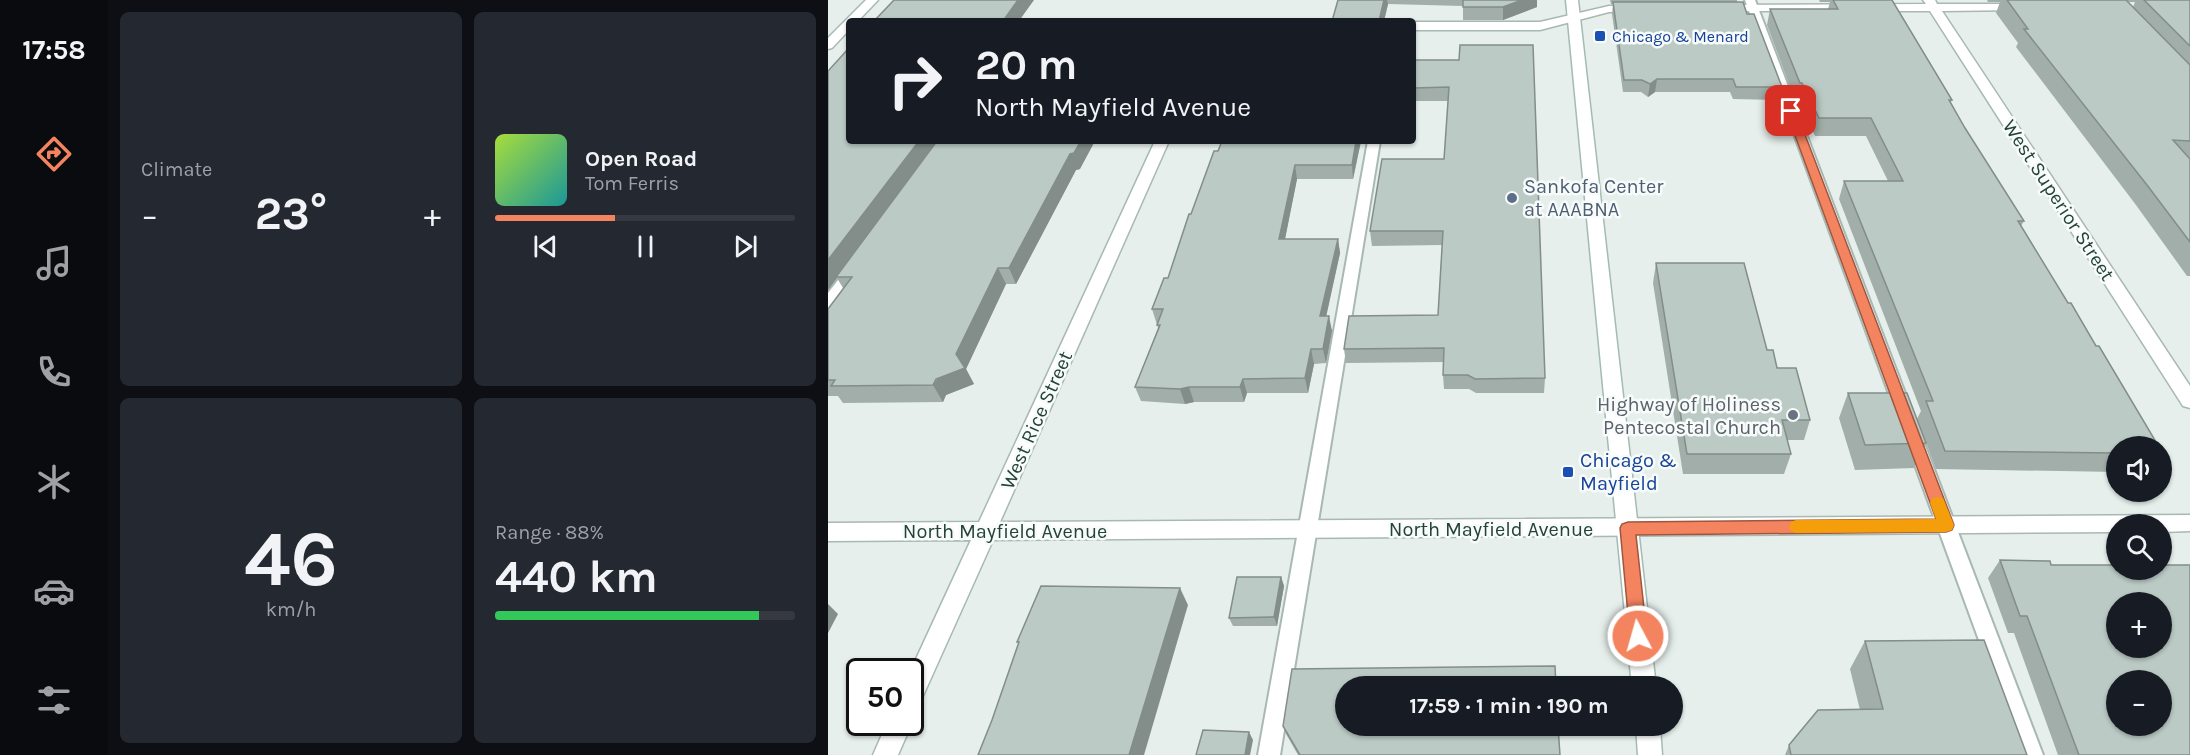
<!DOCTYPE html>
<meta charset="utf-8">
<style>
:root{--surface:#171b24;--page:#242831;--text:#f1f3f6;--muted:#9ea1a6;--line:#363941;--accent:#f4845f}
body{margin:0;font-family:Karla,sans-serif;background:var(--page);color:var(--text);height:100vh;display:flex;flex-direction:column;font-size:22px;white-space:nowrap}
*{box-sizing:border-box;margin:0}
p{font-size:20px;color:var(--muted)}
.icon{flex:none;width:33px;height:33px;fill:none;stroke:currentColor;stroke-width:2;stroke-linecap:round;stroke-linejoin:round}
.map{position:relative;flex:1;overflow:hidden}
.sheet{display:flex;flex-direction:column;gap:12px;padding:12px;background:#0d0f14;width:720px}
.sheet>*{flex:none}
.banner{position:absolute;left:18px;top:18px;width:570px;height:126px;border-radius:6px;box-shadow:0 2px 4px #0004;background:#171b24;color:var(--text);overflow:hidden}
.controls{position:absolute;left:1278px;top:436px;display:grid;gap:12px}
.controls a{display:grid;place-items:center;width:66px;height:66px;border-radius:50%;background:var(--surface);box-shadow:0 2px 4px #0004;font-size:30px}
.speed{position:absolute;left:18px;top:658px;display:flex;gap:12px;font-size:30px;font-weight:700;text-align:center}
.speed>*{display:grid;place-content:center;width:78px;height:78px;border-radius:50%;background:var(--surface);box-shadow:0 2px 4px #0004;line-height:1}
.speed .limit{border:3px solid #111;border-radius:9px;background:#fff;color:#111}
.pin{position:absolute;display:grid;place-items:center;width:51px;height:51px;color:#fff;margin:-26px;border-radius:12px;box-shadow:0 3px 9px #0006}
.me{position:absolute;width:66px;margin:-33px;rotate:354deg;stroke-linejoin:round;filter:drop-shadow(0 0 4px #0008)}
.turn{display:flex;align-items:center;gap:21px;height:126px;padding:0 30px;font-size:27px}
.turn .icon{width:78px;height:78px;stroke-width:2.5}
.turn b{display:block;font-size:42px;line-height:51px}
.big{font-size:45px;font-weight:700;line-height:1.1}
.sheet .card{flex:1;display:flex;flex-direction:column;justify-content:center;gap:9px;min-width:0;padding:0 21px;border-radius:9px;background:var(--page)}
.sheet .dial{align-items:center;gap:0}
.dial b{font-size:78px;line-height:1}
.song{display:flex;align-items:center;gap:18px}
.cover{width:72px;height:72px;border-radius:9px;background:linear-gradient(135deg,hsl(80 70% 55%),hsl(180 70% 35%))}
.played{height:6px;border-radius:3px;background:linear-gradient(90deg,var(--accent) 40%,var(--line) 40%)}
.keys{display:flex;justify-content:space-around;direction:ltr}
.heat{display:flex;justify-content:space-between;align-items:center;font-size:33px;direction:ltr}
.charge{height:9px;border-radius:4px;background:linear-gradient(90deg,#34c759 88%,var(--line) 0)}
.sheet .tiles{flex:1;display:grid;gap:12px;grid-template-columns:repeat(2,1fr)}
.trip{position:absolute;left:507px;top:676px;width:348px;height:60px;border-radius:30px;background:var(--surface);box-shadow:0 2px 4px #0004;font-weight:700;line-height:60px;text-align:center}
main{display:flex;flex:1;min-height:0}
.menu{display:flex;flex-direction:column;width:108px;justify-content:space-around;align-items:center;background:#090b0e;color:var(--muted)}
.menu .icon{width:42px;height:42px}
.menu .selected{color:var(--accent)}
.menu b{font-size:27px;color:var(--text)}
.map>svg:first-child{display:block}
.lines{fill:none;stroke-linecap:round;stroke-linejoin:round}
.service-casing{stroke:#a8b8b2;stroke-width:4}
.minor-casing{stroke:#a8b8b2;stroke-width:3}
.secondary-casing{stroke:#a4bbb3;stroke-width:3}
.service{fill:#fff;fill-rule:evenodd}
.minor{fill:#fff;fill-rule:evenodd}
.secondary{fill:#fff;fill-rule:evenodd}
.wall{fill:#a1aea9;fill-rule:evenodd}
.shaded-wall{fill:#838d89}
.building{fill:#bbcac4;stroke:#838d89;stroke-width:1.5;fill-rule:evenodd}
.route{fill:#f4845f;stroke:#9f563e;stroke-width:1.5}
.slow{fill:#f59e0b}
.transit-dot{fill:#1a4fb4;stroke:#f7fbf9;stroke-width:2}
.service-dot{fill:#5c6f8a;stroke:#f7fbf9;stroke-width:2}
.worship-dot{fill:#6b7280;stroke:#f7fbf9;stroke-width:2}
.labels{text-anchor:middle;stroke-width:5;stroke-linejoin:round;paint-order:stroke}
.far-transit-label{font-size:16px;fill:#164399;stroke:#f7fbf9;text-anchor:start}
.service-label{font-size:20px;fill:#4e5e75;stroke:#f7fbf9;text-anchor:start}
.street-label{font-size:20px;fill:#24423a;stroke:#f7fbf9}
.worship-label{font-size:20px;fill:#5b616d;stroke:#f7fbf9;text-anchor:end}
.transit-label{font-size:20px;fill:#164399;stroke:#f7fbf9;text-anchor:start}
</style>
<main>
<nav class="menu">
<b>17:58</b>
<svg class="icon selected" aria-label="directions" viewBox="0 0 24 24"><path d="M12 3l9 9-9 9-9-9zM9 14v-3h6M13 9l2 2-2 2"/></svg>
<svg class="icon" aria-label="music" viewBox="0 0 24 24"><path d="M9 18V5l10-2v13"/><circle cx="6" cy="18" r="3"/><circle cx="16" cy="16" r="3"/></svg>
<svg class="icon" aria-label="phone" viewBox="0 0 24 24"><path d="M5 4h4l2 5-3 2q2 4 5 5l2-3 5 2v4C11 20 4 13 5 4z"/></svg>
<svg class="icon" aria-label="climate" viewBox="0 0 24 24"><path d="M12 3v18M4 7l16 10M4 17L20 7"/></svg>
<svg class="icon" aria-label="car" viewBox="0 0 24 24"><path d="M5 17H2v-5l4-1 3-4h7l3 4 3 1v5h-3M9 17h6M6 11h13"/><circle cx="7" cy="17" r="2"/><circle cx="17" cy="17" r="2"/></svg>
<svg class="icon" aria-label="filters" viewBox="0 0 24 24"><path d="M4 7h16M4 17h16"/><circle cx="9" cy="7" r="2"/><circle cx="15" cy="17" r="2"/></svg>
</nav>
<section class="sheet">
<div class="tiles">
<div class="card"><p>Climate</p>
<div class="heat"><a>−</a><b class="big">23°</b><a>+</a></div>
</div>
<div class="card">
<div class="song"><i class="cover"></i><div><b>Open Road</b><p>Tom Ferris</p></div></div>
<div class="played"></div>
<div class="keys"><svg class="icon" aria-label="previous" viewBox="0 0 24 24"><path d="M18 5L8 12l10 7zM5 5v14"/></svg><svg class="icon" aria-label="pause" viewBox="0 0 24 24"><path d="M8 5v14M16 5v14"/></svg><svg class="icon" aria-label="next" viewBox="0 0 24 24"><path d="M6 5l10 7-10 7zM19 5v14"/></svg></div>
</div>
<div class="card dial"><b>46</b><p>km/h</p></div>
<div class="card"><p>Range · 88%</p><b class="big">440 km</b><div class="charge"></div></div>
</div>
</section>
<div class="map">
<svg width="1362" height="755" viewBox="0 0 1362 755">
<rect width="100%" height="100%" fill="#e6efeb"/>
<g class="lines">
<defs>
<g id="service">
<path d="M917 0H927L1215 755H1193Z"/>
<path d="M540 141H552L452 755H430Z"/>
<path d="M26 264 33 269 5 308 0 309V293L21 266Z"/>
</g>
<g id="minor">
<path d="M38 0H50L30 21H21V30L4 48 0 49V38Z"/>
<path d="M1095 0H1107L1109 4H1195L1201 7 1195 10 1114 11 1362 386V408L1355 406 1102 11H893L887 8 893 5 1098 4Z"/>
<path d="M781 6H808L814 9 808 12H781L712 30H585V22H712Z"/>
<path d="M327 141H341L172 522 1362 515V531L1334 532V525H1288V532L165 540 90 707 82 710V672L143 540 0 541V523L151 522Z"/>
<path d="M82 719 84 723 70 755H45L59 723H82Z"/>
</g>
<g id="secondary">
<path d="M738 0H750L828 687H804Z"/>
<path d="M808 726H832L834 755H810Z"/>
</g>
</defs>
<use href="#service" class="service-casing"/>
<use href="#minor" class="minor-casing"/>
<use href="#secondary" class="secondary-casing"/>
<use href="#service" class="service"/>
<use href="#minor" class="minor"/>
<use href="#secondary" class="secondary"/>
</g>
<g class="wall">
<path d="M510 0H709V7L675 20H635V6L560 4 556 21H504Z"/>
<path d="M782 0H909V2L919 14 954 87 951 100 905 99 902 92H827L820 97 813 92H795L784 14 785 4H783Z"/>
<path d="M991 0H1064L1124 100 1123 102 1137 128 1196 221 1193 226 1288 447V472L1108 469 1089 419 1093 411 1011 199 1016 181H1060L1038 136H987L970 100H967L939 25 942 9H1000L1002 2H992Z"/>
<path d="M1159 0H1362V276H1359L1308 205 1188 47 1190 43 1168 13 1172 2H1160ZM1300 2H1307L1305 7Z"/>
<path d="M585 60H631L717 378 716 393H648L641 389H616L615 375V362L518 363 516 349 610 315 614 245 544 246 542 231 616 159 620 101H585Z"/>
<path d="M0 71 21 141 252 169 248 170 188 284H178L138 369 146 384 118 395 115 402 15 403 10 396H0V309L15 288 9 278 0 290Z"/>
<path d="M394 141H533L525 179H469L457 239H510L512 253 498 316 504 331 498 363 486 364 480 393H419L416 402H366L357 404 313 401 307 387 330 328 324 309 340 278 363 214Z"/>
<path d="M828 263 939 350 982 420 976 440H959L963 454 956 474H855L825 283Z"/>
<path d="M1020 393 1098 443 1086 468 1027 470 1011 418Z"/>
<path d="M1172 560 1223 565 1362 755H1230L1186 633H1180L1160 578Z"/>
<path d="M453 577 456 586 449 626H405L401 618Z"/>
<path d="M1037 641 1199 755H957L961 745 1032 710 1022 669Z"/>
<path d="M455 726 732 755H470L458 734Z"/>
</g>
<g class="shaded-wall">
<path d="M190 0H206L191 21H175Z"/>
<path d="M556 0H559L560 4 556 21H551Z"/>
<path d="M694 0H709V7L675 20V7Z"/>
<path d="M829 79 827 92 820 97 822 84Z"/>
<path d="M91 141H110L8 277 9 278 0 290V260Z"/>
<path d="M253 141H267L252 169 248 170 188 284 181 268 242 154Z"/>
<path d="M528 141H533L525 179 524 165Z"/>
<path d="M467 165 469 179 454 254 451 239Z"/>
<path d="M510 239 512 253 495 331 492 316Z"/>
<path d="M170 268 178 284 138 369 146 384 118 395 115 402 105 385 128 354Z"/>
<path d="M501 316 504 331 498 363 495 349Z"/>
<path d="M483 349 486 364 480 393 477 378Z"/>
<path d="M415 379 419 393 416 402 412 387Z"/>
<path d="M361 387 366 402 357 404 352 389Z"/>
<path d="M453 577 456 586 449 626 446 617Z"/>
<path d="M352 588 360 605 316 755H301Z"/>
<path d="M0 604 10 614 0 633Z"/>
<path d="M421 732 425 740 422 755H417Z"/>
</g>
<g class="building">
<path d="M66 0H190L175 21H46Z"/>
<path d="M510 0H556L551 21H504Z"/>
<path d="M635 0H694L675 7H635Z"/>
<path d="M1005 0H1064L1124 100H1121L1137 128 1196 221H1190L1240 303H1243L1268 346H1271L1331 447H1288V453L1117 451 1098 401H1105L1016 181H1075L1043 118H991L974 83H972L942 9H1010Z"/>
<path d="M1179 0H1298L1362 65V141L1345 140 1362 159V242L1319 185 1196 29H1200Z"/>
<path d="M1316 0H1362V46Z"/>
<path d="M785 2H915L919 14H926L954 87H908L905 79H829L822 84 814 80H796Z"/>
<path d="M632 45H705L717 378 647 379 640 375H615L616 348 516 349 521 316 610 315 615 231H542L554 159H616L621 87 585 88V60H631Z"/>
<path d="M21 48V141H91L0 260V71Z"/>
<path d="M109 141H253L246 153 242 154 181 268H170L128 354 137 368 108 379 105 385 3 386 7 380H0V309L24 277H8Z"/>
<path d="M394 141H528L524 165H467L451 239H510L492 316H501L495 349H483L477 378 415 379 412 387H361L352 389 307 387 332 325H329L335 309H324L336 278H340L361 214H363L386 151H390Z"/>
<path d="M828 263H916L939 350H945L949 368H968L982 420H954L963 454H859Z"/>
<path d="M1020 393H1079L1098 443 1037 445Z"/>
<path d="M1172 560 1222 561 1223 565H1288V570H1334V565H1362V755H1251L1199 616H1192ZM1288 603H1334V648H1288ZM1288 681H1334V726H1288Z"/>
<path d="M409 577H453L446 617 401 618Z"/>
<path d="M213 586 352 588 301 755H150L164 720 191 642H189Z"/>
<path d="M1156 640 1199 755H963L961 745 990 710 1055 709 1037 641Z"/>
<path d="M727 666 728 687H518V726H730L732 755H472L455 726 464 669Z"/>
<path d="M375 730 421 732 417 755H368Z"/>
</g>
<path class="route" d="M963 108 968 111 1126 525 1124 530 1118 532 808 535 819 636 817 641 810 644 804 641 802 636 792 528 794 524 800 522 1108 519 958 111Z"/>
<path class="slow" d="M1110 497 1115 498 1126 525 1124 530 1118 532 968 533 963 531 961 527 963 522 968 520 1108 519 1102 503 1105 498Z"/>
<g class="transit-dot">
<rect x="766" y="30" width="12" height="12" rx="3"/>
<rect x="734" y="466" width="12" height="12" rx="3"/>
</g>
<circle class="service-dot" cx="684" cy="198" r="6"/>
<circle class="worship-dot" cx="965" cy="415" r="6"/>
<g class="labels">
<g class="far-transit-label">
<text x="784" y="42">Chicago &amp; Menard</text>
</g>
<g class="service-label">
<text x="696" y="193">Sankofa Center<tspan x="696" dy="23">at AAABNA</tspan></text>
</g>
<g class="street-label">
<text transform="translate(1231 200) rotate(57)" y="7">West Superior Street</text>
<text transform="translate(208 420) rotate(-66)" y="7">West Rice Street</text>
<text x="663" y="536">North Mayfield Avenue</text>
<text x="177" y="538">North Mayfield Avenue</text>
</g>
<g class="worship-label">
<text x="953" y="411">Highway of Holiness<tspan x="953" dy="23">Pentecostal Church</tspan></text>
</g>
<g class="transit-label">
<text x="752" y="467">Chicago &amp;<tspan x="752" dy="23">Mayfield</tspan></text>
</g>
</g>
</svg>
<div class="controls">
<a><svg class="icon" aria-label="sound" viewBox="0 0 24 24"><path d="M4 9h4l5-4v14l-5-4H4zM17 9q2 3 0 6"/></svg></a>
<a><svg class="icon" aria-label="search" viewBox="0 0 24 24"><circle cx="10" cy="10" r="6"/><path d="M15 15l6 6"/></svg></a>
<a>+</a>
<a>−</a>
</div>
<div class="speed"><div class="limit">50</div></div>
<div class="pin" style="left:963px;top:111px;background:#d93025"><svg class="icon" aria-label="arrive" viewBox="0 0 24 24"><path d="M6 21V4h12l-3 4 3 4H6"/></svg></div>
<svg class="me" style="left:810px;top:636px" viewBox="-20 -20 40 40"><circle r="17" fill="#f4845f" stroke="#fff" stroke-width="3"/><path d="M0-11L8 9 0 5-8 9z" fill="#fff"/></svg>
<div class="trip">17:59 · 1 min · 190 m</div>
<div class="banner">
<div class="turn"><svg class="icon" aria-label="right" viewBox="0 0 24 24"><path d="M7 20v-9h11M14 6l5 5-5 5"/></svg><div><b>20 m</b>North Mayfield Avenue</div></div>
</div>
</div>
</main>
